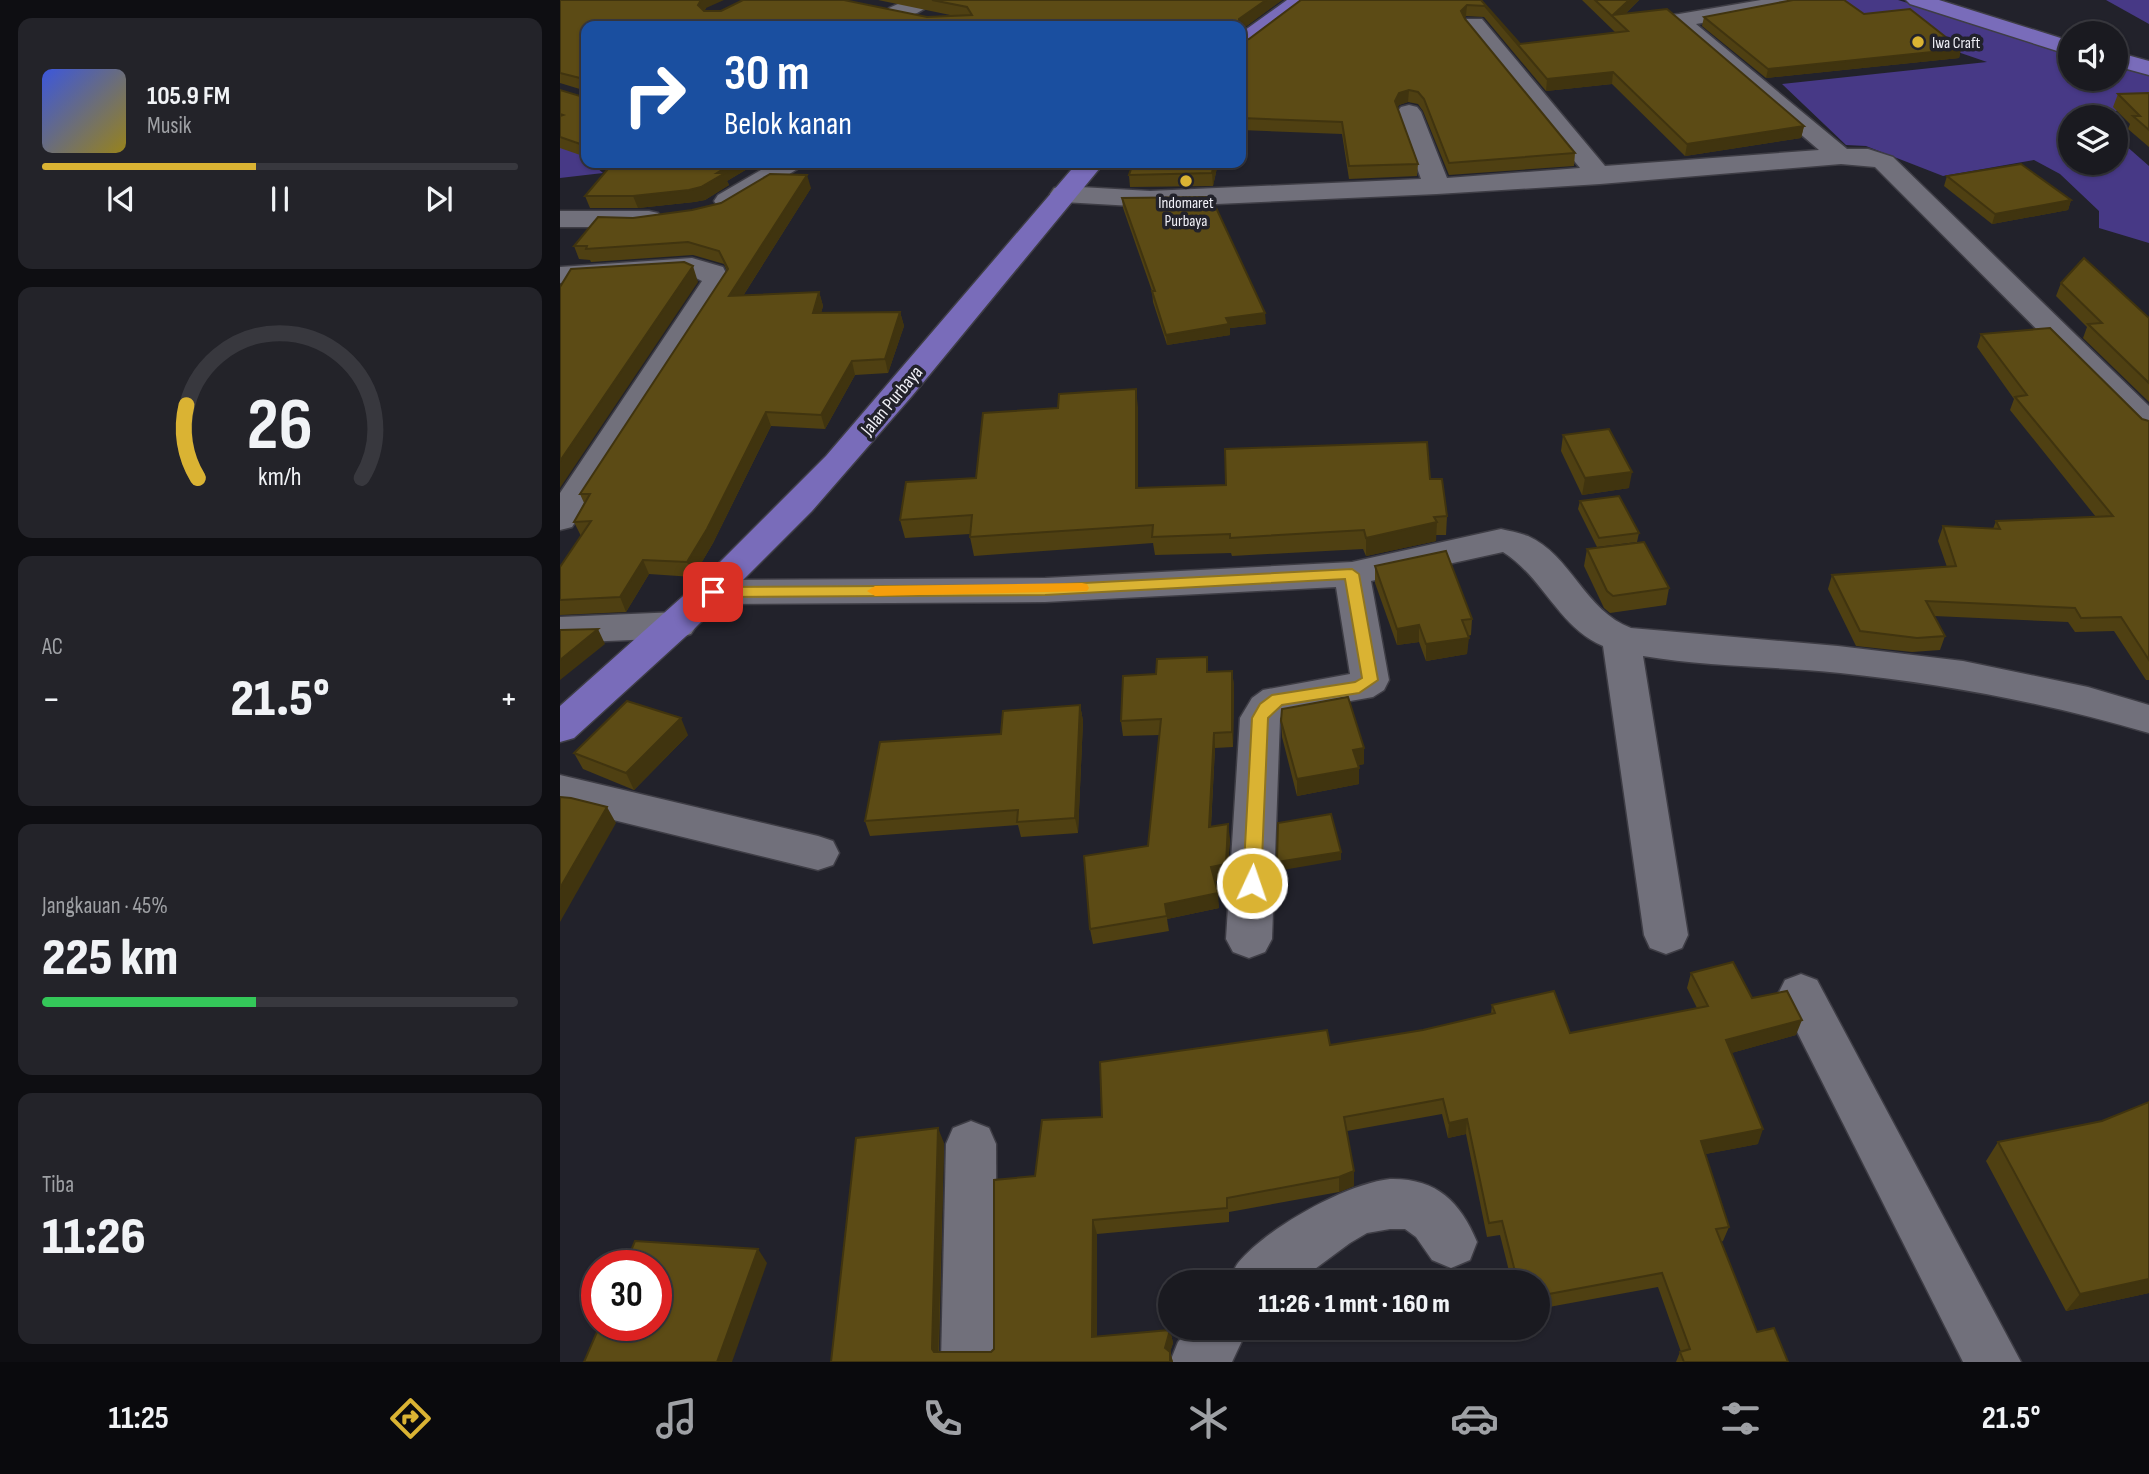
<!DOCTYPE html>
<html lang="id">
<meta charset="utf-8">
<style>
:root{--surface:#1a1a20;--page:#232329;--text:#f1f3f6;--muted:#9fa1a5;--line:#38383e;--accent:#dab333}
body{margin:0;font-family:"Sofia Sans Condensed",sans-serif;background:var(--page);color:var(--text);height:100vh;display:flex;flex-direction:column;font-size:26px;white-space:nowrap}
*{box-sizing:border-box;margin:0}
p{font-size:23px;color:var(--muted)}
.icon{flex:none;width:38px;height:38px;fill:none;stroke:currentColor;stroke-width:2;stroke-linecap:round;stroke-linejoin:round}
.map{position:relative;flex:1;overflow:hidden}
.details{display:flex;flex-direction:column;gap:18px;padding:18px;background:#0e0e12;width:560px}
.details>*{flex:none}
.banner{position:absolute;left:21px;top:21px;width:665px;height:147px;border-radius:14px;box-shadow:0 2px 5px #0004,0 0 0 2px var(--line);background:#1a4fa0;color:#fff;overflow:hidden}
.buttons{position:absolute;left:1498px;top:21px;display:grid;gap:14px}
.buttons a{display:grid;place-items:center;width:70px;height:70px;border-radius:50%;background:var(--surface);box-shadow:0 2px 5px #0004,0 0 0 2px var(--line);font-size:35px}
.speed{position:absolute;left:21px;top:1250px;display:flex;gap:14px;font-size:35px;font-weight:700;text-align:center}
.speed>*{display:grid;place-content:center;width:91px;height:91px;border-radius:50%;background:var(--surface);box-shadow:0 2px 5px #0004,0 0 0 2px var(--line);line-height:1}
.speed .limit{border:10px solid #d22;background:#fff;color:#111}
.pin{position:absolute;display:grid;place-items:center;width:60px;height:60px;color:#fff;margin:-30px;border-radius:14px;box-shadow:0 4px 10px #0006}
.me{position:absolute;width:77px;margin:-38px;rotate:3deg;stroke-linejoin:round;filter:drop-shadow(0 0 5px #0008)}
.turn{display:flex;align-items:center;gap:24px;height:147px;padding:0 28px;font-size:32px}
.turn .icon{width:91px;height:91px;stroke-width:2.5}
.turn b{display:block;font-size:49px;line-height:60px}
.big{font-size:52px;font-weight:800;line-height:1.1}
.details .tile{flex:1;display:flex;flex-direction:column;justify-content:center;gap:10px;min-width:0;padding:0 24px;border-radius:14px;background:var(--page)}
.details .dial{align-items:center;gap:0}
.dial svg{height:182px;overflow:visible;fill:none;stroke:var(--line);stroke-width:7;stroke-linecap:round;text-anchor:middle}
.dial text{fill:var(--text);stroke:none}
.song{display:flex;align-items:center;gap:21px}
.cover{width:84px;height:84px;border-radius:10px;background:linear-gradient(135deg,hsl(230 70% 55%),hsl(50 70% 35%))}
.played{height:7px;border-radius:4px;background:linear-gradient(90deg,var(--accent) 45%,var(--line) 45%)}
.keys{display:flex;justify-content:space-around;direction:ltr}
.heat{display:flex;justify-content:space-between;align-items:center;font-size:38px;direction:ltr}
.charge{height:10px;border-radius:5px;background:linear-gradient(90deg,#34c759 45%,var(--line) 0)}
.trip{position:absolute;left:598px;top:1270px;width:392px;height:70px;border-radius:35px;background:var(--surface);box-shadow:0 2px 5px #0004,0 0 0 2px var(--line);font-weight:800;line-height:70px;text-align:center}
.tabs{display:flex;height:112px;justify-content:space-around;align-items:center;background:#0a0a0d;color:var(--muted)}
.tabs .icon{width:49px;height:49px}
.tabs .selected{color:var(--accent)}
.tabs b{font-size:32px;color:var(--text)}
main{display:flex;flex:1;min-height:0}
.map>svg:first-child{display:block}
.forest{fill:#473986}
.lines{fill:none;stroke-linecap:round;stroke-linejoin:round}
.minor-casing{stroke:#3e3d45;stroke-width:3}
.major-casing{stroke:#3e3d45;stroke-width:3}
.minor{fill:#71707b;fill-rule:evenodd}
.major{fill:#796cba;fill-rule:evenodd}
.wall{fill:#4f4012}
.shaded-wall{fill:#40340f}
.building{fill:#5c4b15;stroke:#40340f;stroke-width:2}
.route{fill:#dab333;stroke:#8e7421;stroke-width:2}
.slow{fill:#f59e0b}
.poi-dot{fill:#dab333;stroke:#22222b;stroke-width:2.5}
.labels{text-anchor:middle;stroke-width:7;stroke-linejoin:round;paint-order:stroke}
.far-poi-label{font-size:16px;fill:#f0f0f7;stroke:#22222b;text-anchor:start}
.street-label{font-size:19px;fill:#f0f0f7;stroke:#22222b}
</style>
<main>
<section class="details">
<div class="tile">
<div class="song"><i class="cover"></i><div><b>105.9 FM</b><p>Musik</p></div></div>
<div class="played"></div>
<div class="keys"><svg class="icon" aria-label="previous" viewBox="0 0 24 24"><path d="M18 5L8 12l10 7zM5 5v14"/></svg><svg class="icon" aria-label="pause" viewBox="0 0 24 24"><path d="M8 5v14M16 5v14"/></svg><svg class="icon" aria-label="next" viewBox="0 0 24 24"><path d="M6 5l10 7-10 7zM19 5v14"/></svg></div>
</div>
<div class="tile dial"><svg viewBox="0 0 100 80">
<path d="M14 69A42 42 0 1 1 86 69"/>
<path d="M14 69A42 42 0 0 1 9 37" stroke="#dab333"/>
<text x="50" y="56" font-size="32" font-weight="700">26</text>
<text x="50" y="72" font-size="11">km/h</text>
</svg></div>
<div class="tile"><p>AC</p>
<div class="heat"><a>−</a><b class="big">21.5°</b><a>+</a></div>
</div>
<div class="tile"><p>Jangkauan · 45%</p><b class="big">225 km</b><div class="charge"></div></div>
<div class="tile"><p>Tiba</p><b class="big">11:26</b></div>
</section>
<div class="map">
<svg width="1589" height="1362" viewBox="0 0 1589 1362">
<rect width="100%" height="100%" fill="#22222b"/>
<g class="forest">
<path d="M1246 0H1338L1510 53V79H1556V65L1589 74V102L1580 100 1543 117H1510V163H1556V137L1589 166V243L1539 228V211L1500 174 1474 160 1383 176 1306 146 1286 145 1222 84 1427 62Z"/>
<path d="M1546 0H1589V24Z"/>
<path d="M0 137 26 159V163H31L43 173 0 178Z"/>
</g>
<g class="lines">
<defs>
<g id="minor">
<path d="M347 0H375C366 11 343 21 329 18L326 13 329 8Z"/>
<path d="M1201 0H1251L1247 4 1240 6 1136 24 1287 149H1308L1333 157 1589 406V434L1578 431 1315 167 1281 164 1040 184 877 194 590 207 503 202 494 200 490 194 494 188 503 186 590 191 861 179 837 112 841 107 849 105 857 107 861 112 887 178 1020 168 906 29 903 24 906 19H922L1045 166 1259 150 1108 20 1111 15 1119 14Z"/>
<path d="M213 163H243L239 168 176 207 167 209 158 207 154 201 158 195Z"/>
<path d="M0 211H89L98 213 102 219 98 225 89 227H0Z"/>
<path d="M132 258 163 267 170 281 12 527 0 530V493L142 281 130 275 0 283V267Z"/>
<path d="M941 529C950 531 960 533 968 536 1011 555 1025 611 1071 628L1278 646 1403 661 1528 687 1589 705V733C1487 703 1386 684 1280 673 1215 666 1147 667 1083 656L1128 935 1122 948 1106 954 1090 948 1084 935 1043 646C999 628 983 577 943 552L811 581 829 680 824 690 813 697 728 712 720 718 712 939 705 952 689 958 673 952 666 939 680 718 692 698 703 690 790 674 776 587 485 602 153 604 140 601 135 592 140 583 153 580 485 578 792 562Z"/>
<path d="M118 612 131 616 137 625 131 634 118 638 0 643V617Z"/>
<path d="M0 775 258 836 273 841 279 853 273 865 258 870 0 807Z"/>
<path d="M1241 974 1257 980 1461 1362H1403L1218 994 1225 980Z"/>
<path d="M411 1121 429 1128 436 1144 437 1362H381L386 1144 393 1128Z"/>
<path d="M830 1179C876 1178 900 1201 917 1242L910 1260 891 1268 872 1260 856 1237 845 1229H830L807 1233 790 1243 736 1283H669C672 1276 674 1268 678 1263 707 1228 785 1184 830 1179Z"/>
<path d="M630 1328H688L672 1362H610L618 1342Z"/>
</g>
<g id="major">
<path d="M727 0H752L689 48 681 50V33Z"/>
<path d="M1346 0H1379L1510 41V55L1350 4Z"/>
<path d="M1556 52 1589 61V75L1556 66Z"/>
<path d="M517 163H544L352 396 252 511 136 627 14 738 0 742V706L150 572 266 456Z"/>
</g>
</defs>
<use href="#minor" class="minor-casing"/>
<use href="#major" class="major-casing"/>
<use href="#minor" class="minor"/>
<use href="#major" class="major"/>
</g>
<g class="wall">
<path d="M0 0 146 8 144 11 367 17 395 16 318 0H722L681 30V26H26V157L0 148V90L23 97V90L0 83Z"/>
<path d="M921 0 960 44 1056 33 1022 0H1079L1065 14 1244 126 1241 138 1125 156 1052 84 986 91 924 17 906 16 904 18 1015 153 1014 166 889 175 863 111 858 104 848 102 839 105 837 108 858 164 857 176 789 179 782 134 681 130V40Z"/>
<path d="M1304 14 1401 49 1399 58 1206 78 1142 26 1144 17Z"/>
<path d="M1589 93V147L1568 129 1570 124 1553 107 1558 94Z"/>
<path d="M44 163H197L167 181 169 185 145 200 134 202 78 208H30L25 196 51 165Z"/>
<path d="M658 163 653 186 570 187 569 175Z"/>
<path d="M1387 176 1511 200 1508 210 1432 224 1384 186Z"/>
<path d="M251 188 183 296 259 292 263 306 261 313 340 312 344 326 328 373 295 375 265 429 211 426 153 543 133 577 89 574 66 612 0 615V567L21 536 14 522 24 503 20 494 167 271 164 264 133 255 31 262 30 260 19 259 14 246 73 218 132 210Z"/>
<path d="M562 198 706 324 670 328V335L607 345 593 302 592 291 563 208Z"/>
<path d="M1501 283 1589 318V402L1523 338 1527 327 1496 296Z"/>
<path d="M1421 334 1582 419 1589 421V680H1586L1554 631 1515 632 1508 622 1374 616 1385 636 1380 650 1352 652 1296 646 1268 589 1272 575 1387 567 1378 541 1383 526 1433 529 1436 521 1536 517 1450 410 1454 399 1417 347Z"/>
<path d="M578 407V488L870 479 887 516 886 535H876V541L806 556 803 549 672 556 671 553 595 555 593 543 414 556 410 537V534L345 538 340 520 416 478 498 408Z"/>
<path d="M1003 435 1069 488 1022 495 1001 451Z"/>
<path d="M1020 501 1079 533 1077 542 1037 547 1018 509Z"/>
<path d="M1027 549 1109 588 1106 605 1050 613 1044 608 1024 566Z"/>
<path d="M815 566 912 619 911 635 908 636 907 654 866 661 859 642 837 645 815 583Z"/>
<path d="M672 671 674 686 673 747 655 748 651 827 670 839 667 879 655 881 659 908 607 919 609 931 533 944 530 929 588 846 600 735 563 736 561 721 648 672Z"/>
<path d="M520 705 523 721 518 833 461 837 458 825 310 836 305 821 441 734Z"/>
<path d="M721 721 804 748V764L798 765 799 784 737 796 722 737Z"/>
<path d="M128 735 74 790 23 769 14 753Z"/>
<path d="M1131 973 1192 998 1236 1035 1171 1053 1198 1144 1145 1154 1169 1227 1163 1241 1161 1242 1197 1332 1121 1352 1098 1287 978 1309V1283H952L940 1235 927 1237 906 1134 888 1138 882 1114 787 1131 794 1186 779 1192 669 1212V1222L537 1234V1337L610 1330 613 1343 610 1352 613 1362H271L384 1143 379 1352H431L434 1349 475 1176 542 1117 770 1045 863 1030 931 1014 932 1005 1010 1033 1137 1008 1127 988Z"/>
<path d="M1589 1102V1293L1506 1311 1426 1161 1438 1142 1542 1121Z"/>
<path d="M1120 1352 1124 1362H1116Z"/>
</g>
<g class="shaded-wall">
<path d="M141 0H164L146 8 142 16 138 5Z"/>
<path d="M706 0H722L681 30V26H679V19Z"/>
<path d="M1069 0H1079L1058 21 1053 15Z"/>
<path d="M907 5 906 16 901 23V11Z"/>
<path d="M1401 49 1399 58 1206 78 1208 69Z"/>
<path d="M1053 72 1052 84 986 91 987 79Z"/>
<path d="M849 90 848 102 839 105 835 113V101L839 93Z"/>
<path d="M1244 126 1241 138 1125 156 1127 144Z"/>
<path d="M173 163H197L167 181 169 185 145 200 134 202 78 208 73 196 157 173Z"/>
<path d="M654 163H658L653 186 652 173Z"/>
<path d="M247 175 251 188 174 310 169 296Z"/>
<path d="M1511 200 1508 210 1432 224 1435 214Z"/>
<path d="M133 266 138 282 0 488V461Z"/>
<path d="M259 292 263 306 257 327 253 313Z"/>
<path d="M340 312 344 326 328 373 325 359Z"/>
<path d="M705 313 706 324 670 328V335L607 345 606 335 666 318Z"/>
<path d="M292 361 295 375 265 429 261 415Z"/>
<path d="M576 389 578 407V506L576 488Z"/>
<path d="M206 412 211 426 153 543 133 577 127 562Z"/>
<path d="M1072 472 1069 488 1022 495 1025 478Z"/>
<path d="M877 522 876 541 806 556V538Z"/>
<path d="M83 560 89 574 66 612 60 597Z"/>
<path d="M859 625V642L837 645V629Z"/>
<path d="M38 629 45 644 0 680V660Z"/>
<path d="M909 638 907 654 866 661V644Z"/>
<path d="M672 671 674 686 673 747 672 732Z"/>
<path d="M520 705 523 721 518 833 515 818Z"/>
<path d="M121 718 128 735 74 790 66 773Z"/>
<path d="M654 733 655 748 650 842 649 827Z"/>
<path d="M804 748V764L793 767V750Z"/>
<path d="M799 768V784L737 796V779Z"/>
<path d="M47 807 56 823 0 922V888Z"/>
<path d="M668 824 670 839 667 879 653 881 651 867Z"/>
<path d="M781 852V860L717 871V862Z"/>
<path d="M658 893 659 908 607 919 609 931 605 904Z"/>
<path d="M1242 1020 1236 1035 1161 1056 1166 1040Z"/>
<path d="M907 1119 906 1134 888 1138 889 1123Z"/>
<path d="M378 1128 384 1143 378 1362 372 1349Z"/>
<path d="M1203 1129 1198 1144 1136 1156 1141 1141Z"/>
<path d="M794 1171V1186L779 1192V1177Z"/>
<path d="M533 1220 537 1234V1350L532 1337Z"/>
<path d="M198 1249 207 1263 172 1362H157Z"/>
<path d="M1589 1279V1293L1506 1311 1520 1294Z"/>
<path d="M610 1330 613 1343 610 1352 613 1362H610L605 1348Z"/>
</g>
<g class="building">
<path d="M0 0H141L138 5 144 11H161L183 0H284L367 17 412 15 407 7 372 0H706L679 19V26H26V146L0 137V116L3 115 0 114V90L23 97 24 79 0 73Z"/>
<path d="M741 0H921L960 44 1068 31 1035 0H1069L1053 15 1107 9 1244 126 1127 144 1053 72 987 79 925 6 907 5 901 11 905 19 1015 153 889 163 864 99 858 92 849 90 839 93 835 101 858 164 789 166 782 122 681 118V40L689 39Z"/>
<path d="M1233 0H1284L1304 14 1350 9 1401 49 1208 69 1144 17Z"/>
<path d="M1589 93V130L1573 116H1580L1558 94Z"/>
<path d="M53 163H173L157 173H165L141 187 129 190 73 196H25Z"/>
<path d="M573 163H654L652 173 569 175Z"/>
<path d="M1461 164 1511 200 1435 214 1387 176Z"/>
<path d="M210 174 247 175 169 296 259 292 253 313 340 312 325 359 292 361 261 415 206 412 147 529 127 562 83 560 60 597 0 600V567L31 521 14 522 30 494H20L168 269 159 251 128 242 26 249 27 246H14L38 217 73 218 132 210 161 203Z"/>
<path d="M651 197 705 313 666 318 669 324 606 335 592 291H595L562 198Z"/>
<path d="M1524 258 1589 318V383L1528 324 1542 323 1501 283Z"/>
<path d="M124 262 133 266 0 461V287L11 269Z"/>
<path d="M1490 328 1582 419 1589 421V660L1561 617 1521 618 1515 608 1366 601 1385 636 1357 638 1300 631 1272 575 1396 566 1383 526 1440 529 1436 521 1553 516 1455 397 1467 395 1421 334Z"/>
<path d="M576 389V488L666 485 665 449 867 442 870 479H882L887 516 874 517 877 522 806 538 804 530 670 538V534L592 537 593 525 410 537 412 515 340 520 346 482 416 478 423 413 498 408 499 394Z"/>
<path d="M1049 429 1072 472 1025 478 1003 435Z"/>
<path d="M1059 496 1079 533 1039 538 1020 501Z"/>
<path d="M1084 542 1109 588 1053 596 1047 591 1027 549Z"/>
<path d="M886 551 912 619 902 620 909 638 866 644 859 625 837 629 815 566Z"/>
<path d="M38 629 0 660V630Z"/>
<path d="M647 657V672L672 671V732L654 733 649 827 668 824 666 864 651 867 658 893 605 904 607 916 530 929 524 856 588 846 601 719 561 721 563 676 596 674 597 659Z"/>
<path d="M788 697 804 748 793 750 799 768 737 779 721 721 722 709Z"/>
<path d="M67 701 121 718 66 773 14 753Z"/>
<path d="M520 705 515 818 457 822 458 810 305 821 320 742 441 734 443 711Z"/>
<path d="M0 797 11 798 47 807 0 888Z"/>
<path d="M771 814 781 852 717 862 718 823Z"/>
<path d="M1173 962 1192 998 1227 991 1242 1020 1166 1040 1203 1129 1141 1141 1169 1227 1156 1229 1197 1332 1214 1328 1228 1362H1124L1120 1352 1130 1349 1102 1273 978 1296V1283H958L942 1221 929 1223 907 1119 889 1123 883 1099 784 1117 794 1171 779 1177 667 1198V1208L533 1220 532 1337 610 1330 605 1348 610 1352V1362H271L296 1138 378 1128 372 1349 374 1352H431L434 1349V1180L475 1176 482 1120 542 1117 540 1062 767 1030 770 1045 863 1030 935 1013 932 1005 994 991 1010 1033 1148 1006 1131 973Z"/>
<path d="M1589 1102V1279L1520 1294 1438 1142 1542 1121Z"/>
<path d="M75 1241 198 1249 157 1362H24L40 1325H96V1265H65Z"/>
</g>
<path class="route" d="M792 569 799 574 818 680 799 693 722 705 708 718 701 883 698 889 692 891 685 889 683 883 692 718 700 704 712 695 795 682 802 678 785 579 485 595 153 597 145 592 153 587 485 585Z"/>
<path class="slow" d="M522 583 527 584 529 588 527 591 315 596 307 591 315 586Z"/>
<g class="poi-dot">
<circle cx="1358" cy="42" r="7"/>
<circle cx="626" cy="181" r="7"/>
</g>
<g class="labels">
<g class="far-poi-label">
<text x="1372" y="48">Iwa Craft</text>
<text x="626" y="208" text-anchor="middle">Indomaret<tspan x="626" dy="18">Purbaya</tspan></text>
</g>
<g class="street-label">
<text transform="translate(331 400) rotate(-50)" y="7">Jalan Purbaya</text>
</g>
</g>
</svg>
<div class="buttons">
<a><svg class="icon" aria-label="sound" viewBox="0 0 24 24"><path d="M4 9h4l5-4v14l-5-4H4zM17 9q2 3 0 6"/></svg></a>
<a><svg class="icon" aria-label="layers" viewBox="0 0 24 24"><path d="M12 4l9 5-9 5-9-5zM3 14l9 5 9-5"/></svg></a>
</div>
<div class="speed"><div class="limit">30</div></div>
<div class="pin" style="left:153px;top:592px;background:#d93025"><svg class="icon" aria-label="arrive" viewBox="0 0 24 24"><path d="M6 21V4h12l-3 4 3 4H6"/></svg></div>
<svg class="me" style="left:692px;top:883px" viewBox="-20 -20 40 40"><circle r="17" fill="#dab333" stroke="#fff" stroke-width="3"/><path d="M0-11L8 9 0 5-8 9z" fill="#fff"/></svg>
<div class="trip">11:26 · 1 mnt · 160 m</div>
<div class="banner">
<div class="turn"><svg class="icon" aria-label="right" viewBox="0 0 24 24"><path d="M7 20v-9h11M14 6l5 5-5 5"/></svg><div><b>30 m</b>Belok kanan</div></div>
</div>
</div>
</main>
<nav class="tabs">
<b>11:25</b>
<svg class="icon selected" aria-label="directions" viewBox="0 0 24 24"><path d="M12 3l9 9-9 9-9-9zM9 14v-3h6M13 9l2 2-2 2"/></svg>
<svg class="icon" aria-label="music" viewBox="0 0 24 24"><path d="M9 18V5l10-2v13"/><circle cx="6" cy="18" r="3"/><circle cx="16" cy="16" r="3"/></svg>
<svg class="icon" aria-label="phone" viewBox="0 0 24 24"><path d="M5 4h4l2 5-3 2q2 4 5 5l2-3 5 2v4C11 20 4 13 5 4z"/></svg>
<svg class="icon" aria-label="climate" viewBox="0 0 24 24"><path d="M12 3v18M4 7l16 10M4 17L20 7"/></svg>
<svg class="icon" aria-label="car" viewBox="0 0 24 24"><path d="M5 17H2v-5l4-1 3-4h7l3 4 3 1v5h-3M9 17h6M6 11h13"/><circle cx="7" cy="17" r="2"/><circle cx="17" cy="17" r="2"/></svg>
<svg class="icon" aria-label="filters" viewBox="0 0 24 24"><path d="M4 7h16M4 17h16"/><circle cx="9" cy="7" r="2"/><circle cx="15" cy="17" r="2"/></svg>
<b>21.5°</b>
</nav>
